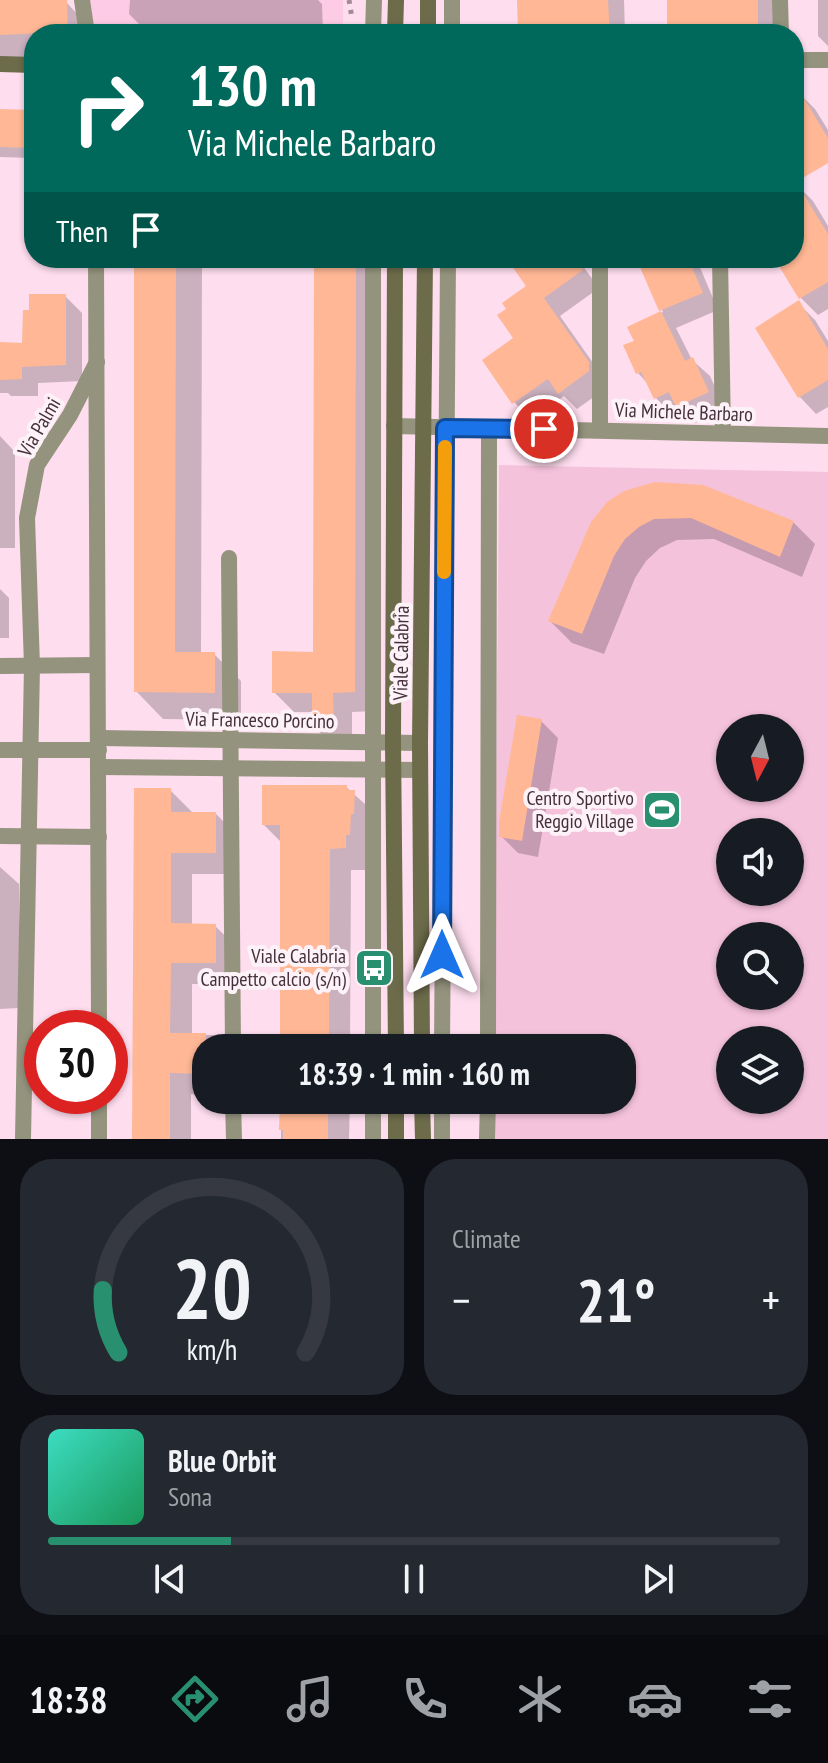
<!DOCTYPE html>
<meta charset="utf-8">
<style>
:root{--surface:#171b24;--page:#242831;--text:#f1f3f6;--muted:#9ea1a6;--line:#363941;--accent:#28906e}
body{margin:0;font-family:"PT Sans Narrow",sans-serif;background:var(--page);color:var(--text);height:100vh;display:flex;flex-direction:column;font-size:30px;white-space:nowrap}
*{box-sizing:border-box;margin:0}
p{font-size:26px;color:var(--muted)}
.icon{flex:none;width:44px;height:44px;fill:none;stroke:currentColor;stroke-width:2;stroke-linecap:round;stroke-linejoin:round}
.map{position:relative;height:1139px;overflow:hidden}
.drawer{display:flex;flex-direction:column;gap:20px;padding:20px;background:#0d0f14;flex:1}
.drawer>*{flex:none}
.banner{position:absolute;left:24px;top:24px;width:780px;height:244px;border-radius:32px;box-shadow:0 2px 6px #0004;background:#00695c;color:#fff;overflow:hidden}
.needle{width:52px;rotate:187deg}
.controls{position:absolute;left:716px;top:714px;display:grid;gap:16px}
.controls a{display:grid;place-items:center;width:88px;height:88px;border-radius:50%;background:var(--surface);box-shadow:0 2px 6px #0004;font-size:40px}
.speed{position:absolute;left:24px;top:1010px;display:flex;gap:16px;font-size:40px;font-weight:700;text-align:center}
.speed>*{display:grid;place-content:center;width:104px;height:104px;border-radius:50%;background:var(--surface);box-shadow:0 2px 6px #0004;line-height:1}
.speed .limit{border:12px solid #d22;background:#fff;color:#111}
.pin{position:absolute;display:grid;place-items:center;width:68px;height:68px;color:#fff;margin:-34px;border:4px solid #fff;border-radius:50%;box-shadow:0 2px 8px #0007}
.me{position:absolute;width:88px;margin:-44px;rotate:0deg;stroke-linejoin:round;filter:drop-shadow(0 0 6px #0008)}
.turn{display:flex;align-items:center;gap:28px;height:168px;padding:0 32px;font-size:36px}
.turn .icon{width:104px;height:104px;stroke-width:2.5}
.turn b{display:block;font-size:56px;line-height:68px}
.then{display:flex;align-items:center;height:76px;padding:0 32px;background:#0003;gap:16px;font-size:30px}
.big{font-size:60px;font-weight:700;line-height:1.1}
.drawer .tile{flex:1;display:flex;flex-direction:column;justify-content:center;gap:12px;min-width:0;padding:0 28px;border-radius:32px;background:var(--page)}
.drawer .dial{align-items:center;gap:0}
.dial svg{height:208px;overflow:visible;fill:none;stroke:var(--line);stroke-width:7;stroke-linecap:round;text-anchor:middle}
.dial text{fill:var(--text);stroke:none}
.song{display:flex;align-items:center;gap:24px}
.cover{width:96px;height:96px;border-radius:12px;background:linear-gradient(135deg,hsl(170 70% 55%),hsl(150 70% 35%))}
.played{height:8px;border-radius:4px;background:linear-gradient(90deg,var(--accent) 25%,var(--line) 25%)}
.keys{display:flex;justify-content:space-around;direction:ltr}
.heat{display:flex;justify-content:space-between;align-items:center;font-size:44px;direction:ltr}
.drawer .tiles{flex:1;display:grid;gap:20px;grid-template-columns:1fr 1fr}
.tile:last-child{grid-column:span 2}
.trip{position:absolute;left:192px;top:1034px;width:444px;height:80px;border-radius:32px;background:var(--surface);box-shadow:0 2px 6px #0004;font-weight:700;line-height:80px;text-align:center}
.menu{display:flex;height:128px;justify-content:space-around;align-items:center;background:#090b0e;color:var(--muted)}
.menu .icon{width:56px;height:56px}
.menu .on{color:var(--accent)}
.menu b{font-size:36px;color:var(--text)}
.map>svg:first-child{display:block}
.built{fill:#fdcbe5}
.green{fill:#f5c2dc;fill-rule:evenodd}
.shadow{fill:#0003}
.building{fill:#ffb795}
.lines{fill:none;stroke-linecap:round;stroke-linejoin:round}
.path{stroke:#a48997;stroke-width:5;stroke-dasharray:4 6;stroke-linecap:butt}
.minor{stroke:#94937d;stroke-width:16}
.secondary{stroke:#6c6b4a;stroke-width:16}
.route-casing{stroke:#114b97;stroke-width:20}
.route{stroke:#1a73e8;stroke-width:14}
.slow{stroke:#f59e0b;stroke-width:14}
.labels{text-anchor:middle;stroke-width:8;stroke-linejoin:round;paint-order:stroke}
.street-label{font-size:20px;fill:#45303b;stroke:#fdf2f7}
.poi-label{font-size:20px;fill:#45303b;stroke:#fdf2f7;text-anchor:end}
</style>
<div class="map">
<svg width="828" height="1139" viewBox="0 0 828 1139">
<rect width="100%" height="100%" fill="#feddee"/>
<path class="built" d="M89 0H343V34H93Z"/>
<path class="green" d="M499 465 828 472V1139H493V1100H622V1048H494ZM730 728H790V788H730ZM730 832H790V892H730ZM730 936H790V996H730ZM730 1040H790V1100H730Z"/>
<g class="shadow">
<path d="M0 0 66 2 96 34H34V63L0 64Z"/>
<path d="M130 0H318L322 4 323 34H149L129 14Z"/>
<path d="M519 0H624L625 34H520Z"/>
<path d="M668 0H774V34H669Z"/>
<path d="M818 0H828V46L818 36Z"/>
<path d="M798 92 815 109 828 130V161L794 167V94Z"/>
<path d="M0 111 34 112V204L30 200 31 158 0 157Z"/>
<path d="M796 184 813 201 828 226V309L818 315 801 298 776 258H794Z"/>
<path d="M137 258H202L201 654H214L241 681V720L163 719 136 691Z"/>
<path d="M316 258H375L374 711 352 712V746H334L314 727V712H294L274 692 315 654Z"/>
<path d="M508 258H577L599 288 560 316 605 380V389L577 409 564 396 531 419 514 402 516 339 528 287Z"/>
<path d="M639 258H696L718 310 676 328 692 360 710 376 725 409 695 423 682 410 672 415 656 398 649 385 638 373 637 342 630 328 663 312Z"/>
<path d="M65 296 82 313V381L38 383V396H11L8 393H0V345H24Z"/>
<path d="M798 303 815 320 828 341V407L816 414 800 397Z"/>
<path d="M0 436 15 452V548H0Z"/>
<path d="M655 484 793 522 815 544 802 577 714 539 677 540 660 548 646 561 635 578 604 654 572 643 550 621Z"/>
<path d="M0 589 9 598V638H0Z"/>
<path d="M541 721 558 738 538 857 518 853 501 836Z"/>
<path d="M346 787 376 814 367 870H351L350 1048H281L282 843 264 825Z"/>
<path d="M170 790 192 812 216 814 238 836 237 874H192V925L215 926 237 947V984H192V1035H215L227 1048H206V1095L191 1094V1139H134Z"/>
<path d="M0 867 19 884V1008L0 1009Z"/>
<path d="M281 1100H350L349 1139H281Z"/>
</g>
<g class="building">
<path d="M0 0H67L68 32 0 35Z"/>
<path d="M517 0H608L610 34H518Z"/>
<rect x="667" y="0" width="91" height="34"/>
<path d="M794 82 828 138V163L796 182 828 234V282L799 299 774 258H794Z"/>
<path d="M0 109 34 110V148L0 147Z"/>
<path d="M134 258H176L175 652H215V693L134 692Z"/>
<path d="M314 258H356L355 692 333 693 334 727H312V693H272V651L313 652Z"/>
<path d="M506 258H574L583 270 544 298 589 362V371L558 394 548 379 512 404 482 360 513 338 497 315 506 309 502 303 526 286Z"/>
<path d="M636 258H688L703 293 659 311Z"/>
<path d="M29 294H66V365L22 367V379L0 380V342L22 343 23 310H29Z"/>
<path d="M799 300 828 349V380L798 398 755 328Z"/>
<path d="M661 311 685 361 693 357 709 392 676 407 669 392 654 399 641 372 636 374 623 345 634 341 627 327Z"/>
<path d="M655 482 703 485 794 521 780 557 691 518 654 519 639 527 625 539 614 556 582 634 548 621 591 522 607 502 624 491Z"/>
<path d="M517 715 542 719 522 841 499 837V822Z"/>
<path d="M262 785H347V790H355L354 814H351L350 835H346V848L330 849 329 1048H280V825H262Z"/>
<path d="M134 788H171V812H216V853H171V923L216 924V963H171L170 1033H206V1074L170 1073V1139H132Z"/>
<path d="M280 1100H328V1139H283V1130H279Z"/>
</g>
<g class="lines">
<path class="path" d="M349 0 352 18"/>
<g class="minor">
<path d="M82 0 87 34"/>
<path d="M780 0 781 34"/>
<path d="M373 34 374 0"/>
<path d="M452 34V0"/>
<path d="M794 60H828"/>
<path d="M96 258 99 1028"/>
<path d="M242 258V260"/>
<path d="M720 258 723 433"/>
<path d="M394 426 828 436"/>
<path d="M600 429V258"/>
<path d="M229 558 233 1048"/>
<path d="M0 666 97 665"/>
<path d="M99 738 420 743"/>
<path d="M0 750H99"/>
<path d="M99 767 420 770"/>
<path d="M0 836 99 837"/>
<path d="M373 1048V258"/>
<path d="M442 1048 448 258"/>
<path d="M488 1048 489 428"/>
<path d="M99 1096V1139"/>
<path d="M233 1100 234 1139"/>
<path d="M23 1139 32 666 27 518 37 465 70 415 97 362"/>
<path d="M373 1139V1100"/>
<path d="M442 1139V1100"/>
<path d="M487 1139 488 1100"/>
</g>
<g class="secondary">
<path d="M395 34 396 0"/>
<path d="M428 34V0"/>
<path d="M0 64 34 65"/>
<path d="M395 258 393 743 396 1048"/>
<path d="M422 1048 420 743 425 258"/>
<path d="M396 1100V1139"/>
<path d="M422 1100 423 1139"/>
</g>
</g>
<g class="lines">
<defs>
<path id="route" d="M442 955 445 428 544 429"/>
</defs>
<use href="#route" class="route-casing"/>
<use href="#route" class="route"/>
<path class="slow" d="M444 572 445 447"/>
</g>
<defs>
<symbol id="stadium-square" viewBox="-11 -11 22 22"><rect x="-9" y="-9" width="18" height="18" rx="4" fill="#28906e" stroke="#fdf2f7"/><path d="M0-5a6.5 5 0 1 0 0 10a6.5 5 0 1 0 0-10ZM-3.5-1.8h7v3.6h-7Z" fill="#fff"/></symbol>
<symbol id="bus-square" viewBox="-11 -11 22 22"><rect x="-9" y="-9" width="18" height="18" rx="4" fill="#28906e" stroke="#fdf2f7"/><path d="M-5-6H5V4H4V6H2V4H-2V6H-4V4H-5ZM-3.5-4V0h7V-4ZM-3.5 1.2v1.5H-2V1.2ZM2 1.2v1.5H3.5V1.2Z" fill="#fff"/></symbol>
</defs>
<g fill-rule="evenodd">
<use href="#stadium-square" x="640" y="788" width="44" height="44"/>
<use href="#bus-square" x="352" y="946" width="44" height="44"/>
</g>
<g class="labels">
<g class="street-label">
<text transform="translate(684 412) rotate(2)" y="7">Via Michele Barbaro</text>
<text transform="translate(39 427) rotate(-60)" y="7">Via Palmi</text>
<text transform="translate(401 653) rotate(-89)" y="7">Viale Calabria</text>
<text transform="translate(260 720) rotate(1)" y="7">Via Francesco Porcino</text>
</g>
<g class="poi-label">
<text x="634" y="805">Centro Sportivo<tspan x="634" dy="23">Reggio Village</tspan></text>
<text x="346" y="963">Viale Calabria<tspan x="346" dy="23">Campetto calcio (s/n)</tspan></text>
</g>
</g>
</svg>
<div class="controls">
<a><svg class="needle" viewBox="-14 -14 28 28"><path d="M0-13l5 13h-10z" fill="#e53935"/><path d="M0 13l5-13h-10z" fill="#9ea1a6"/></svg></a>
<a><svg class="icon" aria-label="sound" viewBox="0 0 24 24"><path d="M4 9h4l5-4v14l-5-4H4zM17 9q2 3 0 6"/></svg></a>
<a><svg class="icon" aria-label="search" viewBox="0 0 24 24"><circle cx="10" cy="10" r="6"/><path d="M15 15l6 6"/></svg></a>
<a><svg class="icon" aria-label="layers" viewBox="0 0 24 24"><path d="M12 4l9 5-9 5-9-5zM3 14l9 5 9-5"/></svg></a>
</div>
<div class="speed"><div class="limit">30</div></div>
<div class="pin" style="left:544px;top:429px;background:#d93025"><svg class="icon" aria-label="arrive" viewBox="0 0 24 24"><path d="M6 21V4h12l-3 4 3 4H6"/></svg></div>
<svg class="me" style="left:442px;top:955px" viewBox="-20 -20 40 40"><path d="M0-17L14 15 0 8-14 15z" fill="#1a73e8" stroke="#fff" stroke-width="4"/></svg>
<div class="trip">18:39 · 1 min · 160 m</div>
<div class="banner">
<div class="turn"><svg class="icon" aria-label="right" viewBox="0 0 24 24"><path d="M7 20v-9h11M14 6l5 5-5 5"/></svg><div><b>130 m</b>Via Michele Barbaro</div></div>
<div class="then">Then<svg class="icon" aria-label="arrive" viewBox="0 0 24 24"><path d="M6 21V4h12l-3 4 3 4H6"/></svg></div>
</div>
</div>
<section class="drawer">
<div class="tiles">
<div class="tile dial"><svg viewBox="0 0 100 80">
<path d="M14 69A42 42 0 1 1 86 69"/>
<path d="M14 69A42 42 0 0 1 8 45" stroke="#28906e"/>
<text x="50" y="56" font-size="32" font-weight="700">20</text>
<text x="50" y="72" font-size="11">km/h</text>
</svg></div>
<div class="tile"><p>Climate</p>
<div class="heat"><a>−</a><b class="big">21°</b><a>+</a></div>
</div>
<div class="tile">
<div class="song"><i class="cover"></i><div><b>Blue Orbit</b><p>Sona</p></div></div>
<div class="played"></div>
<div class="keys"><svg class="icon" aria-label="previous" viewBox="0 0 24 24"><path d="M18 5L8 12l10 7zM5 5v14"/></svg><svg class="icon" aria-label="pause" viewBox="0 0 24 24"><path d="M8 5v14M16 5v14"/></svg><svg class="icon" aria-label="next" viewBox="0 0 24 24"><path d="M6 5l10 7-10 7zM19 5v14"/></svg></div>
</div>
</div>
</section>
<nav class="menu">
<b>18:38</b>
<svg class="icon on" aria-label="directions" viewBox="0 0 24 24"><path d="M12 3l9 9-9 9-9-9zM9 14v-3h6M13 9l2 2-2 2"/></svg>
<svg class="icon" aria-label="music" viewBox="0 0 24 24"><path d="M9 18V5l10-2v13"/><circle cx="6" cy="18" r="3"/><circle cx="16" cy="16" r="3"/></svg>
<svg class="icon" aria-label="phone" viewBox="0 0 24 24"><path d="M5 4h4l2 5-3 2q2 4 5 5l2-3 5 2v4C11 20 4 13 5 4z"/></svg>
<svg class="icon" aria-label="climate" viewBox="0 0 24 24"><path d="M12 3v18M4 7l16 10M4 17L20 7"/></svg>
<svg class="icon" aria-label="car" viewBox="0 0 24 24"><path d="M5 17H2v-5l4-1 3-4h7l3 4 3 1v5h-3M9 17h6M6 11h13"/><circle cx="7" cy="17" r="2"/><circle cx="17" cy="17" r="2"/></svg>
<svg class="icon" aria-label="filters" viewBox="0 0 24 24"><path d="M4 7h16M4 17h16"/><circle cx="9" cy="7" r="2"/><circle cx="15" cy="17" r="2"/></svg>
</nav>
